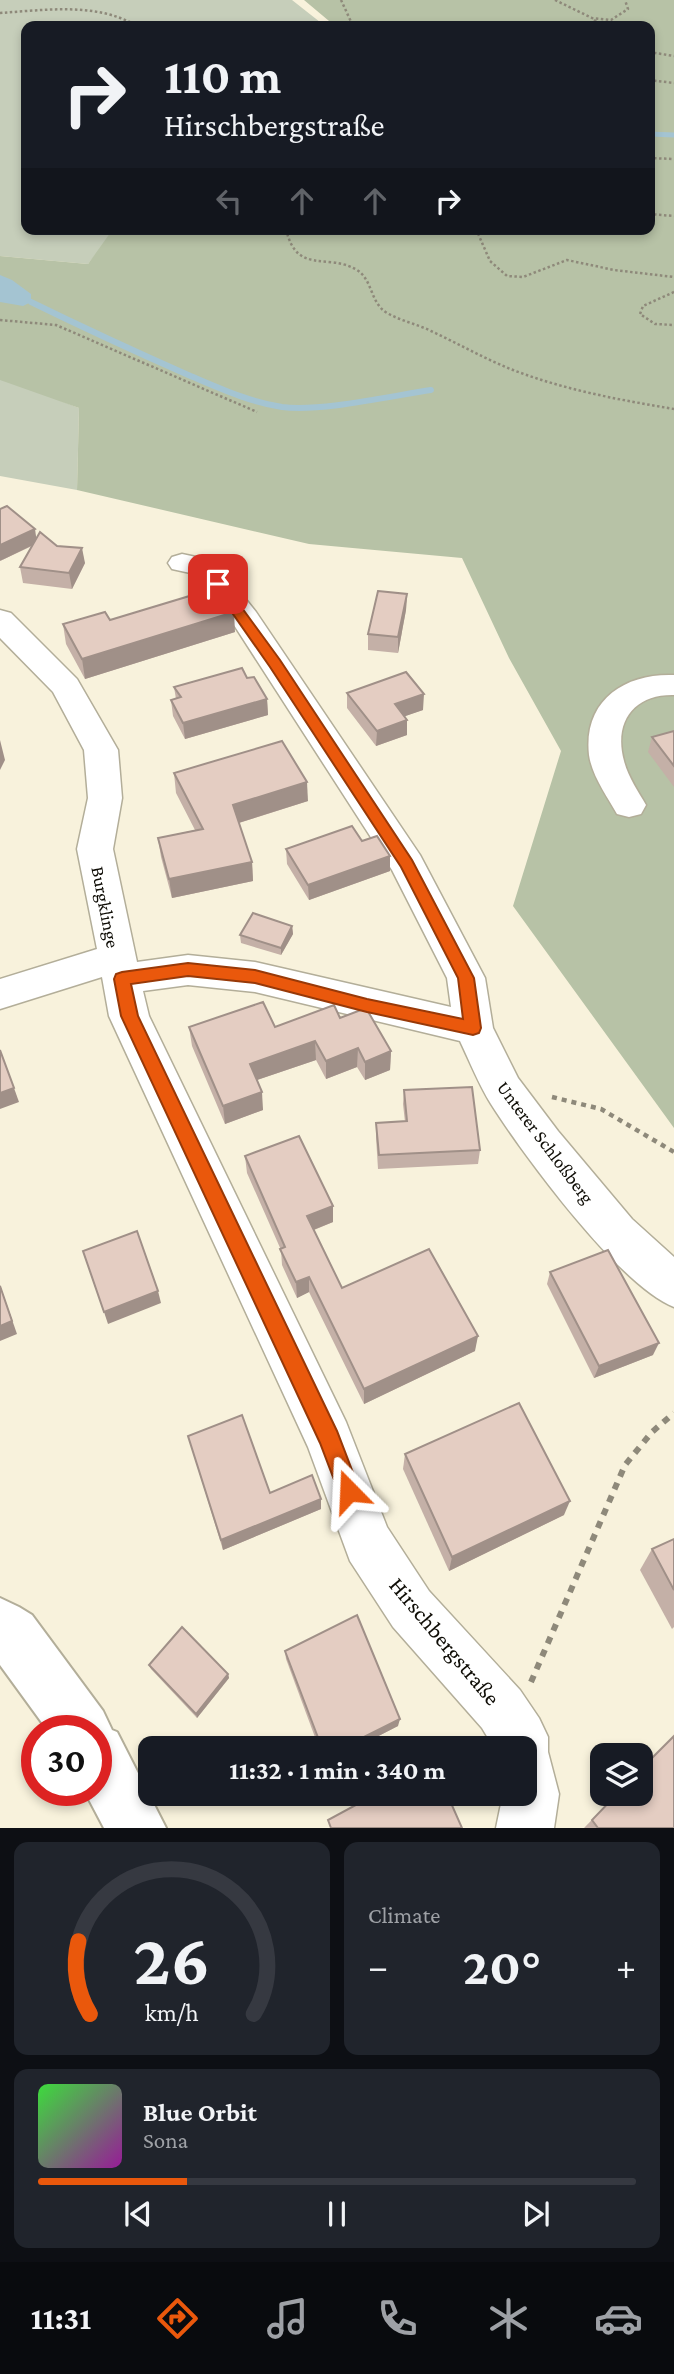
<!DOCTYPE html>
<meta charset="utf-8">
<style>
:root{--surface:#171b24;--page:#20242c;--text:#f1f3f6;--muted:#9ea1a6;--line:#363941;--accent:#ea580c}
body{margin:0;font-family:"Crimson Pro",serif;background:var(--page);color:var(--text);height:100vh;display:flex;flex-direction:column;font-size:26px;white-space:nowrap}
*{box-sizing:border-box;margin:0}
p{font-size:23px;color:var(--muted)}
.icon{flex:none;width:38px;height:38px;fill:none;stroke:currentColor;stroke-width:2;stroke-linecap:round;stroke-linejoin:round}
.map{position:relative;height:1828px;overflow:hidden}
.panel{display:flex;flex-direction:column;gap:14px;padding:14px;background:#0d0f14;flex:1}
.panel>*{flex:none}
.top-card{position:absolute;left:21px;top:21px;width:634px;height:214px;border-radius:14px;box-shadow:0 4px 10px #0003;background:#171b24;color:var(--text);overflow:hidden}
.fabs{position:absolute;left:590px;top:1743px;display:grid;gap:14px}
.fabs a{display:grid;place-items:center;width:63px;height:63px;border-radius:14px;background:var(--surface);box-shadow:0 4px 10px #0003;font-size:35px}
.speed{position:absolute;left:21px;top:1715px;display:flex;gap:14px;font-size:35px;font-weight:700;text-align:center}
.speed>*{display:grid;place-content:center;width:91px;height:91px;border-radius:50%;background:var(--surface);box-shadow:0 4px 10px #0003;line-height:1}
.speed .limit{border:10px solid #d22;background:#fff;color:#111}
.pin{position:absolute;display:grid;place-items:center;width:60px;height:60px;color:#fff;margin:-30px;border-radius:14px;box-shadow:0 4px 10px #0006}
.me{position:absolute;width:77px;margin:-38px;rotate:339deg;stroke-linejoin:round;filter:drop-shadow(0 0 5px #0008)}
.turn{display:flex;align-items:center;gap:24px;height:147px;padding:0 28px;font-size:32px}
.turn .icon{width:91px;height:91px;stroke-width:2.5}
.turn b{display:block;font-size:49px;line-height:60px}
.lanes{display:flex;align-items:center;height:66px;padding:0 28px;background:#0003;justify-content:center;gap:35px;direction:ltr}
.lanes .off{opacity:.35}
.big{font-size:52px;font-weight:700;line-height:1.1}
.panel .card{flex:1;display:flex;flex-direction:column;justify-content:center;gap:10px;min-width:0;padding:0 24px;border-radius:14px;background:var(--page)}
.panel .dial{align-items:center;gap:0}
.dial svg{height:182px;overflow:visible;fill:none;stroke:var(--line);stroke-width:7;stroke-linecap:round;text-anchor:middle}
.dial text{fill:var(--text);stroke:none}
.song{display:flex;align-items:center;gap:21px}
.cover{width:84px;height:84px;border-radius:10px;background:linear-gradient(135deg,hsl(120 70% 55%),hsl(300 70% 35%))}
.played{height:7px;border-radius:4px;background:linear-gradient(90deg,var(--accent) 25%,var(--line) 25%)}
.keys{display:flex;justify-content:space-around;direction:ltr}
.heat{display:flex;justify-content:space-between;align-items:center;font-size:38px;direction:ltr}
.panel .tiles{flex:1;display:grid;gap:14px;grid-template-columns:1fr 1fr}
.card:last-child{grid-column:span 2}
.trip{position:absolute;left:138px;top:1736px;width:399px;height:70px;border-radius:14px;background:var(--surface);box-shadow:0 4px 10px #0003;font-weight:700;line-height:70px;text-align:center}
.tab-bar{display:flex;height:112px;justify-content:space-around;align-items:center;background:#090b0e;color:var(--muted)}
.tab-bar .icon{width:49px;height:49px}
.tab-bar .selected{color:var(--accent)}
.tab-bar b{font-size:32px;color:var(--text)}
.map>svg:first-child{display:block}
.green{fill:#c6ceba}
.forest{fill:#b7c2a6}
.water{fill:#a4c4d2}
.lines{fill:none;stroke-linecap:round;stroke-linejoin:round}
.stream-far1{stroke:#a4c4d2;stroke-width:5}
.stream{stroke:#a4c4d2;stroke-width:6}
.street-casing{stroke:#b3ae99;stroke-width:3}
.secondary-casing{stroke:#b3ae99;stroke-width:4}
.path-far2{stroke:#8e897a;stroke-width:2.5;stroke-dasharray:2.5 2.5;stroke-linecap:butt}
.path-far1{stroke:#8e897a;stroke-width:4.5;stroke-dasharray:5 5;stroke-linecap:butt}
.path{stroke:#8e897a;stroke-width:6;stroke-dasharray:7 7;stroke-linecap:butt}
.street{fill:#fff;fill-rule:evenodd}
.secondary{fill:#fff;fill-rule:evenodd}
.wall{fill:#c4b0a7}
.shaded-wall{fill:#a09088}
.building{fill:#e4cdc2;stroke:#a09088;stroke-width:2}
.route{fill:#ea580c;stroke:#983908;stroke-width:2}
.labels{text-anchor:middle;stroke-width:7;stroke-linejoin:round;paint-order:stroke}
.street-label{font-size:19px;fill:#0f0d06;stroke:#fff}
.near-street-label{font-size:23px;fill:#0f0d06;stroke:#fff}
</style>
<div class="map">
<svg width="674" height="1828" viewBox="0 0 674 1828">
<rect width="100%" height="100%" fill="#f8f2dc"/>
<g class="green">
<path d="M0 0H292L325 26H26V229H116L88 264 0 256Z"/>
<path d="M0 377 79 408 77 490 0 476Z"/>
</g>
<path class="forest" d="M304 0H674V1128L513 906 561 751 509 658 462 558 309 544 77 490 79 408 0 380V256L88 264 113 229H649V26H335Z"/>
<path class="water" d="M0 275 12 280 31 294V302L23 306 0 302Z"/>
<g class="lines">
<path class="stream-far1" d="M649 134 674 135"/>
<path class="stream" d="M31 302C82 327 134 351 186 374 217 387 249 402 282 407 321 412 391 396 431 390"/>
<defs>
<g id="street">
<path d="M182 554 215 561 256 612 420 855 485 978 493 1028 518 1078 558 1131 632 1219 674 1257V1307C620 1286 524 1156 491 1104 479 1085 470 1062 460 1041L255 992 188 985 143 991 149 1016 346 1422 387 1527 429 1591 520 1690 539 1718 548 1737V1752L559 1794 554 1828H496L503 1794H525V1748H494L482 1728 393 1627 350 1561 308 1447 109 1016 102 977 0 1009V979L97 949 77 849 88 798 84 750 53 692 0 638V610L11 613 77 679 118 750 122 798 113 849 137 962 188 955 255 962 451 1007 447 978 392 870 234 625 195 574 172 569 168 563 172 557Z"/>
<path d="M674 675V695C635 694 613 721 624 761 628 777 638 791 646 805L641 814 629 817 617 814C607 796 592 776 589 755 583 700 625 673 674 675Z"/>
</g>
<path id="secondary" d="M0 1598 19 1607 32 1615 103 1711 112 1730 117 1732 166 1828H104L84 1790H96V1731H48L0 1665Z"/>
</defs>
<use href="#street" class="street-casing"/>
<use href="#secondary" class="secondary-casing"/>
<g class="path-far2">
<path d="M341 0 353 26"/>
<path d="M555 0 592 18 611 20 628 9 625 0"/>
<path d="M0 13C45 10 97 2 137 26"/>
<path d="M594 20 603 26"/>
<path d="M649 52 674 56"/>
<path d="M649 80 674 83"/>
<path d="M649 158 674 159"/>
<path d="M649 214 674 216"/>
<path d="M286 229C297 276 327 252 357 270 373 280 370 303 387 313 401 321 417 324 431 331 459 344 485 359 513 370 565 390 620 400 674 409"/>
<path d="M476 229 490 261 507 276 523 277 567 260 614 270 674 277"/>
<path d="M674 292 643 306 640 314 655 324 674 325"/>
<path d="M0 320 56 325 257 412"/>
</g>
<path class="path-far1" d="M552 1097 601 1109 674 1152"/>
<path class="path" d="M531 1682 625 1465 652 1432 674 1413"/>
<use href="#street" class="street"/>
<use href="#secondary" class="secondary"/>
</g>
<g class="wall">
<path d="M36 538 57 546 85 563 72 589 23 583 20 567 32 546 0 561Z"/>
<path d="M407 594 406 610 398 653 368 650V634Z"/>
<path d="M110 620 235 632 85 679 66 644 63 624Z"/>
<path d="M247 678 267 699 268 715 185 739 173 716 171 700 176 699 174 687Z"/>
<path d="M347 693 423 710 405 716 407 720V735L376 746 347 708Z"/>
<path d="M674 731V787L648 752 652 737Z"/>
<path d="M174 773 308 801 239 823 252 862 253 881 172 898 161 857 158 838 195 830 176 793Z"/>
<path d="M362 841 390 856V871L309 900 287 864 286 849Z"/>
<path d="M292 926 293 934 281 955 241 943 240 935Z"/>
<path d="M340 1018 391 1051 390 1070 365 1080 357 1067 326 1079 316 1060 257 1080 263 1110 225 1124 192 1046 189 1027H275Z"/>
<path d="M404 1090 480 1150 478 1164 378 1169 376 1137V1123L405 1122 403 1104Z"/>
<path d="M245 1156 333 1222 314 1230 342 1288 475 1351 364 1404 309 1292 297 1298 282 1265 281 1250 247 1173Z"/>
<path d="M550 1272 653 1355 594 1378 547 1284Z"/>
<path d="M188 1436 270 1493 321 1499V1509L223 1550Z"/>
<path d="M405 1454 564 1515 449 1571 403 1469Z"/>
<path d="M674 1539V1627L672 1629 640 1570 652 1549Z"/>
<path d="M285 1651 398 1726 355 1748H319L286 1659Z"/>
<path d="M149 1665 228 1674 229 1678 197 1718 151 1669Z"/>
<path d="M617 1794 674 1828H584Z"/>
</g>
<g class="shaded-wall">
<path d="M35 529 37 543 0 561V545Z"/>
<path d="M82 548 85 563 72 589 69 573Z"/>
<path d="M407 594 406 610 398 653V637Z"/>
<path d="M234 612 235 632 85 679 82 659Z"/>
<path d="M424 694 423 710 394 720 395 704Z"/>
<path d="M267 699 268 715 185 739 183 723Z"/>
<path d="M407 720V735L376 746 377 731Z"/>
<path d="M0 740 5 760 0 770Z"/>
<path d="M307 782 308 801 235 824 233 805Z"/>
<path d="M390 856V871L309 900 308 885Z"/>
<path d="M252 862 253 881 172 898 169 879Z"/>
<path d="M292 926 293 934 281 955V948Z"/>
<path d="M315 1041 316 1060 251 1082 250 1064Z"/>
<path d="M358 1048 357 1067 326 1079V1061Z"/>
<path d="M391 1051 390 1070 365 1080V1062Z"/>
<path d="M14 1088 19 1102 0 1109V1093Z"/>
<path d="M262 1092 263 1110 225 1124 223 1106Z"/>
<path d="M333 1206V1222L308 1232 307 1216Z"/>
<path d="M309 1277V1292L297 1298 296 1282Z"/>
<path d="M0 1285 17 1334 0 1341Z"/>
<path d="M158 1291 161 1303 108 1324 104 1312Z"/>
<path d="M478 1336 475 1351 364 1404V1389Z"/>
<path d="M659 1343 653 1355 594 1378 599 1366Z"/>
<path d="M321 1499V1509L223 1550 221 1540Z"/>
<path d="M570 1501 564 1515 449 1571 452 1557Z"/>
<path d="M228 1674 229 1678 197 1718 196 1714Z"/>
<path d="M400 1719 398 1726 355 1748H342Z"/>
</g>
<g class="building">
<path d="M7 506 35 529 0 545V509Z"/>
<path d="M40 532 57 546 82 548 69 573 20 567Z"/>
<path d="M216 588 234 612 82 659 63 624 105 612 110 620Z"/>
<path d="M378 591 407 594 398 637 368 634Z"/>
<path d="M242 668 247 678 254 677 267 699 183 723 171 700 181 697 174 687Z"/>
<path d="M406 672 424 694 395 704 407 720 377 731 347 693Z"/>
<path d="M674 731V766L652 737Z"/>
<path d="M282 741 307 782 233 805 252 862 169 879 158 838 203 829 174 773Z"/>
<path d="M352 826 362 841 377 836 390 856 308 885 286 849Z"/>
<path d="M253 913 292 926 281 948 240 935Z"/>
<path d="M263 1002 275 1027 334 1005 340 1018 366 1008 391 1051 365 1062 358 1048 326 1061 315 1041 250 1064 262 1092 223 1106 189 1027Z"/>
<path d="M0 1050 14 1088 0 1093Z"/>
<path d="M472 1087 480 1150 379 1155 376 1123 407 1121 404 1090Z"/>
<path d="M299 1136 333 1206 307 1216 342 1288 429 1249 478 1336 364 1389 309 1277 296 1282 280 1249 285 1247 245 1156Z"/>
<path d="M137 1231 158 1291 104 1312 83 1251Z"/>
<path d="M608 1250 659 1343 599 1366 550 1272Z"/>
<path d="M0 1286 12 1321 0 1326Z"/>
<path d="M519 1403 570 1501 452 1557 405 1454Z"/>
<path d="M242 1415 270 1493 312 1475 321 1499 221 1540 188 1436Z"/>
<path d="M674 1539V1590L652 1549Z"/>
<path d="M357 1615 400 1719 342 1748H322L285 1651Z"/>
<path d="M182 1627 228 1674 196 1714 149 1665Z"/>
<path d="M674 1736V1828H598L592 1820 617 1794H640V1770Z"/>
<path d="M376 1794H447L462 1828H331L328 1820Z"/>
</g>
<path class="route" d="M218 580 223 582 280 660 412 860 474 978 481 1028 479 1033 473 1035 367 1012 255 983 188 976 131 984 138 1016 337 1431 360 1491 356 1498 349 1502 341 1498 320 1443 121 1016 114 979 116 974 122 972 188 963 255 970 367 999 463 1019 458 978 401 867 270 667 212 584Z"/>
<g class="labels">
<g class="street-label">
<text transform="translate(106 907) rotate(79)" y="7">Burgklinge</text>
<text transform="translate(546 1142) rotate(53)" y="7">Unterer Schloßberg</text>
</g>
<g class="near-street-label">
<text transform="translate(445 1641) rotate(50)" y="8">Hirschbergstraße</text>
</g>
</g>
</svg>
<div class="fabs">
<a><svg class="icon" aria-label="layers" viewBox="0 0 24 24"><path d="M12 4l9 5-9 5-9-5zM3 14l9 5 9-5"/></svg></a>
</div>
<div class="speed"><div class="limit">30</div></div>
<div class="pin" style="left:218px;top:584px;background:#d93025"><svg class="icon" aria-label="arrive" viewBox="0 0 24 24"><path d="M6 21V4h12l-3 4 3 4H6"/></svg></div>
<svg class="me" style="left:349px;top:1491px" viewBox="-20 -20 40 40"><path d="M0-17L14 15 0 8-14 15z" fill="#ea580c" stroke="#fff" stroke-width="4"/></svg>
<div class="trip">11:32 · 1 min · 340 m</div>
<div class="top-card">
<div class="turn"><svg class="icon" aria-label="right" viewBox="0 0 24 24"><path d="M7 20v-9h11M14 6l5 5-5 5"/></svg><div><b>110 m</b>Hirschbergstraße</div></div>
<div class="lanes"><svg class="icon off" aria-label="left" viewBox="0 0 24 24"><path d="M17 20v-9H6M10 6l-5 5 5 5"/></svg><svg class="icon off" aria-label="ahead" viewBox="0 0 24 24"><path d="M12 20V5M6 11l6-6 6 6"/></svg><svg class="icon off" aria-label="ahead" viewBox="0 0 24 24"><path d="M12 20V5M6 11l6-6 6 6"/></svg><svg class="icon" aria-label="right" viewBox="0 0 24 24"><path d="M7 20v-9h11M14 6l5 5-5 5"/></svg></div>
</div>
</div>
<section class="panel">
<div class="tiles">
<div class="card dial"><svg viewBox="0 0 100 80">
<path d="M14 69A42 42 0 1 1 86 69"/>
<path d="M14 69A42 42 0 0 1 9 37" stroke="#ea580c"/>
<text x="50" y="56" font-size="32" font-weight="700">26</text>
<text x="50" y="72" font-size="11">km/h</text>
</svg></div>
<div class="card"><p>Climate</p>
<div class="heat"><a>−</a><b class="big">20°</b><a>+</a></div>
</div>
<div class="card">
<div class="song"><i class="cover"></i><div><b>Blue Orbit</b><p>Sona</p></div></div>
<div class="played"></div>
<div class="keys"><svg class="icon" aria-label="previous" viewBox="0 0 24 24"><path d="M18 5L8 12l10 7zM5 5v14"/></svg><svg class="icon" aria-label="pause" viewBox="0 0 24 24"><path d="M8 5v14M16 5v14"/></svg><svg class="icon" aria-label="next" viewBox="0 0 24 24"><path d="M6 5l10 7-10 7zM19 5v14"/></svg></div>
</div>
</div>
</section>
<nav class="tab-bar">
<b>11:31</b>
<svg class="icon selected" aria-label="directions" viewBox="0 0 24 24"><path d="M12 3l9 9-9 9-9-9zM9 14v-3h6M13 9l2 2-2 2"/></svg>
<svg class="icon" aria-label="music" viewBox="0 0 24 24"><path d="M9 18V5l10-2v13"/><circle cx="6" cy="18" r="3"/><circle cx="16" cy="16" r="3"/></svg>
<svg class="icon" aria-label="phone" viewBox="0 0 24 24"><path d="M5 4h4l2 5-3 2q2 4 5 5l2-3 5 2v4C11 20 4 13 5 4z"/></svg>
<svg class="icon" aria-label="climate" viewBox="0 0 24 24"><path d="M12 3v18M4 7l16 10M4 17L20 7"/></svg>
<svg class="icon" aria-label="car" viewBox="0 0 24 24"><path d="M5 17H2v-5l4-1 3-4h7l3 4 3 1v5h-3M9 17h6M6 11h13"/><circle cx="7" cy="17" r="2"/><circle cx="17" cy="17" r="2"/></svg>
</nav>
